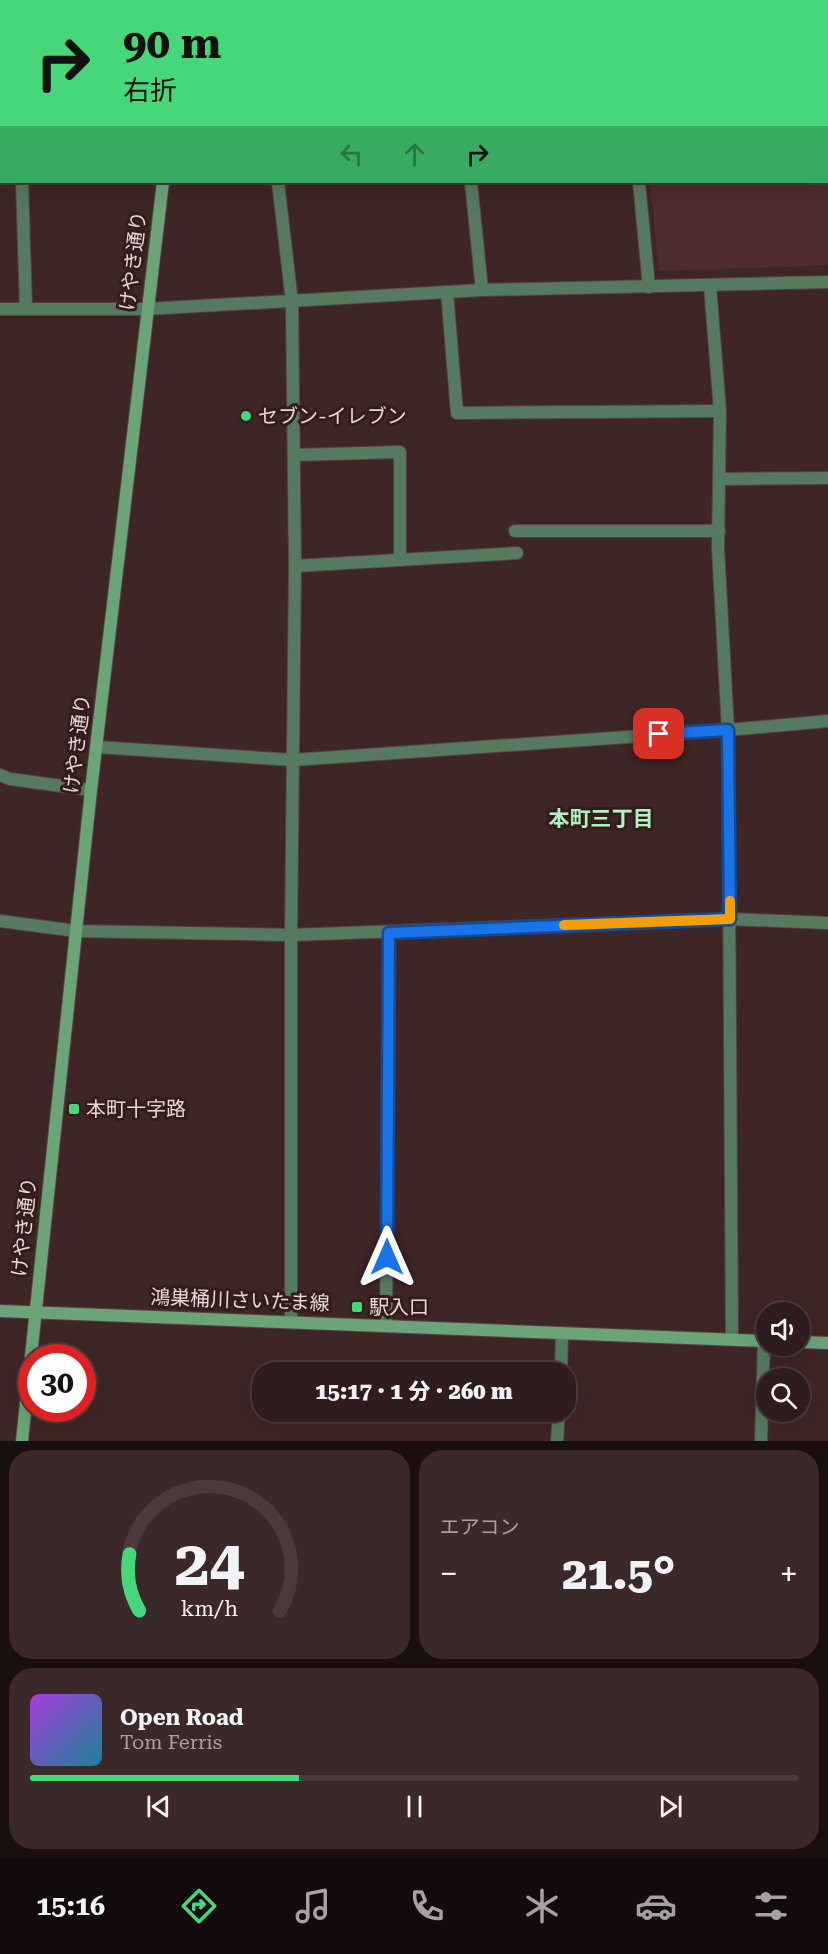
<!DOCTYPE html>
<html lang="ja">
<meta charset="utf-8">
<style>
:root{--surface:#2f1c1c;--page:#3b2929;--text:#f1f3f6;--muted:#a7a1a3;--line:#4a3a3b;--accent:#45d77a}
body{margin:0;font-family:"Roboto Serif","Noto Sans JP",serif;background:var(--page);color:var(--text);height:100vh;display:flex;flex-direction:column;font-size:22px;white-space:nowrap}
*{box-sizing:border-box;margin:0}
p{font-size:20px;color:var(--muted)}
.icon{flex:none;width:33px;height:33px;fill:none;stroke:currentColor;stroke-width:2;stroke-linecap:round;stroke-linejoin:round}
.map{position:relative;height:1441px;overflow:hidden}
.side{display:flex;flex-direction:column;gap:9px;padding:9px;background:#1a0f0f;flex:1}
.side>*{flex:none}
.top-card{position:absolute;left:0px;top:0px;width:828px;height:183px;box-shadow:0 6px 24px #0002,0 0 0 2px var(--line);background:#45d77a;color:#111;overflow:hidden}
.tools{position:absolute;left:756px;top:1302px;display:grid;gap:12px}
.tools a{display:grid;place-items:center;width:54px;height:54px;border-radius:50%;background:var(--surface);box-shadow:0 6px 24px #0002,0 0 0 2px var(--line);font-size:30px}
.speed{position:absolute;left:18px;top:1344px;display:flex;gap:12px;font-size:30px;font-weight:700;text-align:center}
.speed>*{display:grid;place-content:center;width:78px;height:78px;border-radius:50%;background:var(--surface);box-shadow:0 6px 24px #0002,0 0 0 2px var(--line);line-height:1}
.speed .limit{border:9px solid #d22;background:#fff;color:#111}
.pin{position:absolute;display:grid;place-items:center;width:51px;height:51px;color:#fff;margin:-26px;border-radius:12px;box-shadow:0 3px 9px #0006}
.me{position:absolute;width:66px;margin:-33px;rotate:0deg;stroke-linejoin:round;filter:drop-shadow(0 0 4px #0008)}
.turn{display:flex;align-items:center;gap:21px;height:126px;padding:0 24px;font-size:27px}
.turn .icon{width:78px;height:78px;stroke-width:2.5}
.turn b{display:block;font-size:42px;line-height:51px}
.lanes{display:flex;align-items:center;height:57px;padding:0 24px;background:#0003;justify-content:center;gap:30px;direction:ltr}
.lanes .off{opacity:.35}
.big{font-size:45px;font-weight:800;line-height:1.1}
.side .card{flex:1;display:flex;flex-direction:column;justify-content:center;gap:9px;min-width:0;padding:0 21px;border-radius:24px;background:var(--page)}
.side .dial{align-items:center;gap:0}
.dial svg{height:156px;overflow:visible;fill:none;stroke:var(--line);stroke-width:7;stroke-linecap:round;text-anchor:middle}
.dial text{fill:var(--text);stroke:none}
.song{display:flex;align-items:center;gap:18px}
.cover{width:72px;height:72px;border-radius:9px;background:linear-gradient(135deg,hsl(280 70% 55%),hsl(190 70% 35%))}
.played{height:6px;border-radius:3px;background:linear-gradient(90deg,var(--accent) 35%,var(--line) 35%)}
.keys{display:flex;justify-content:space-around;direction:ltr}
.heat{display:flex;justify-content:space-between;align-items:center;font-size:33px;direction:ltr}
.side .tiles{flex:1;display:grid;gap:9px;grid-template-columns:1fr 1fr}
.card:last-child{grid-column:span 2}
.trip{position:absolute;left:252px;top:1362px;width:324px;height:60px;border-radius:24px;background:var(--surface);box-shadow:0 6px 24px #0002,0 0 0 2px var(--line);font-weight:800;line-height:60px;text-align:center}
.menu{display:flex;height:96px;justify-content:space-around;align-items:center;background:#130b0b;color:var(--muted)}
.menu .icon{width:42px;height:42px}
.menu .active{color:var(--accent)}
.menu b{font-size:27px;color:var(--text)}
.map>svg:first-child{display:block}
.built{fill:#4d2d2d}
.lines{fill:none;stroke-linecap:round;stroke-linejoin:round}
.lane-casing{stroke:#5a4242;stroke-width:14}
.street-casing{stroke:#5a4242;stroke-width:14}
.secondary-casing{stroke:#5a4242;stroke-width:14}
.lane{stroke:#567a5f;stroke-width:12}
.street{stroke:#567a5f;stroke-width:12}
.secondary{stroke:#6ba479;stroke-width:12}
.route-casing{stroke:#114b97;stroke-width:15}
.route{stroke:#1a73e8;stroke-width:10}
.slow{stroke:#f59e0b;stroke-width:10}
.poi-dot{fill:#45d77a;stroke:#341c1d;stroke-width:2}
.labels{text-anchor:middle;stroke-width:6;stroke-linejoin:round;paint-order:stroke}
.street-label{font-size:20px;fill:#e7d7d6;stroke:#341c1d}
.poi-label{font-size:20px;fill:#e7d7d6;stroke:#341c1d;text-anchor:start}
.neighbourhood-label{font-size:21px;font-weight:bold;fill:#aff4bf;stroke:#341c1d}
</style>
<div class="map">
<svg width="828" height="1441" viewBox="0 0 828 1441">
<rect width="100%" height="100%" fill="#3f2626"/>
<path class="built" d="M634 0H828V265L659 271 650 182H826V2Z"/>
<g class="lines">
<defs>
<g id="lane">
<path d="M447 292 457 413 720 411"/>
<path d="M515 531H719"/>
</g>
<g id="street">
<path d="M259 0V2"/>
<path d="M451 0V2"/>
<path d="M622 0V2"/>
<path d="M22 2V0"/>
<path d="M0 162H2"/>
<path d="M22 182 26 308"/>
<path d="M278 182 292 302 295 566 291 935V1321"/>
<path d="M471 182 482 290"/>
<path d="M639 182 649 287"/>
<path d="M710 286 720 411 718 548 728 730 732 1339"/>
<path d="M0 309H146L482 290 828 282"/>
<path d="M294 455 400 452V560"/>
<path d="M720 479 828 478"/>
<path d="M295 566 517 553"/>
<path d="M97 747 293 760 728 730 828 721"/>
<path d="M0 775 10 779 91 790"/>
<path d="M0 921 76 931 291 935 730 919 828 923"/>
<path d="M386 1326 389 933"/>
<path d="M561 1372 562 1333"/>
<path d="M557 1441 559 1412"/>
<path d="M761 1441 764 1341"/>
</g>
<g id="secondary">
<path d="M186 2V0"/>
<path d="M0 1311 766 1341"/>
<path d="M800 1342 828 1343"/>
<path d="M22 1441 91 790 163 182"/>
</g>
</defs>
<use href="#lane" class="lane-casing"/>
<use href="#street" class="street-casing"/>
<use href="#secondary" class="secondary-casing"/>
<use href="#lane" class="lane"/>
<use href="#street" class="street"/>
<use href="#secondary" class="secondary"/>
</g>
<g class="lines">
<defs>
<path id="route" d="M387 1257 389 933 730 919 728 730 659 734"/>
</defs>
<use href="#route" class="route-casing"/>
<use href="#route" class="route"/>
<path class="slow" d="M564 925 730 919V901"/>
</g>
<g class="poi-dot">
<circle cx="246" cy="416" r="6"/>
<rect x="68" y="1103" width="12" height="12" rx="3"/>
<rect x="351" y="1301" width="12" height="12" rx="3"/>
</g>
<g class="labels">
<g class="street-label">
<text transform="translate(133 261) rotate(-83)" y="7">けやき通り</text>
<text transform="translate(77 744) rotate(-83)" y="7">けやき通り</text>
<text transform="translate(24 1227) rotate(-84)" y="7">けやき通り</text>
<text transform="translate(240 1300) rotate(2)" y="7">鴻巣桶川さいたま線</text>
</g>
<g class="poi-label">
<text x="258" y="423">セブン-イレブン</text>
<text x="86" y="1116">本町十字路</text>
<text x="369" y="1314">駅入口</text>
</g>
<g class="neighbourhood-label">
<text x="601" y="826">本町三丁目</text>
</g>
</g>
</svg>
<div class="tools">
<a><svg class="icon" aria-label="sound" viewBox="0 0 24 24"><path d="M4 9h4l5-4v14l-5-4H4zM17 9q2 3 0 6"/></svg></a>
<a><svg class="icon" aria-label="search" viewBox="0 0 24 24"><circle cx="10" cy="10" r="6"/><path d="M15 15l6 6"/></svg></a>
</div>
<div class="speed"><div class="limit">30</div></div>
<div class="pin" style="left:659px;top:734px;background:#d93025"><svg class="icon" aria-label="arrive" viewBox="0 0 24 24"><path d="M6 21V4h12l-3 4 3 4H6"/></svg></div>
<svg class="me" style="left:387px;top:1257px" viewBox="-20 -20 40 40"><path d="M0-17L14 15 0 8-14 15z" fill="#1a73e8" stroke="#fff" stroke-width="4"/></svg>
<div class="trip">15:17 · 1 分 · 260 m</div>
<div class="top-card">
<div class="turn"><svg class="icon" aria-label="right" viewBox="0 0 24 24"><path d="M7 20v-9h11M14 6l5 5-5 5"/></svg><div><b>90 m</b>右折</div></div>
<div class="lanes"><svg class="icon off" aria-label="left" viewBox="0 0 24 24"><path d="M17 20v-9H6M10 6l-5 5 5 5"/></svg><svg class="icon off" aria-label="ahead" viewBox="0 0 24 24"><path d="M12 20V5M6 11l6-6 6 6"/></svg><svg class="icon" aria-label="right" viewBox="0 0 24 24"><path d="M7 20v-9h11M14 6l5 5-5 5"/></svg></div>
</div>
</div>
<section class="side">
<div class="tiles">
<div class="card dial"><svg viewBox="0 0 100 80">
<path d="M14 69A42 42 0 1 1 86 69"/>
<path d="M14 69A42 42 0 0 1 9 40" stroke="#45d77a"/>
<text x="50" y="56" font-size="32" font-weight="700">24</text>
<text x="50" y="72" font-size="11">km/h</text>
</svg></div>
<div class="card"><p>エアコン</p>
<div class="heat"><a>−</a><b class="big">21.5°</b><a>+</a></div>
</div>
<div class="card">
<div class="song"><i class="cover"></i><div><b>Open Road</b><p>Tom Ferris</p></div></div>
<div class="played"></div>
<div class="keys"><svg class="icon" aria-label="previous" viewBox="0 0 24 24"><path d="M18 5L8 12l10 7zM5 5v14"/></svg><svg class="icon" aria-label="pause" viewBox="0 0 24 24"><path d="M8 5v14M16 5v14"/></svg><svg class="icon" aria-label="next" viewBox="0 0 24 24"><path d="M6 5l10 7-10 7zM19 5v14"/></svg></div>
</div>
</div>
</section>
<nav class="menu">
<b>15:16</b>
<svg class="icon active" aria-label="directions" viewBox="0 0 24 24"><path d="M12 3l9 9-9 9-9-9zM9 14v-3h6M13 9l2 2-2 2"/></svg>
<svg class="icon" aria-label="music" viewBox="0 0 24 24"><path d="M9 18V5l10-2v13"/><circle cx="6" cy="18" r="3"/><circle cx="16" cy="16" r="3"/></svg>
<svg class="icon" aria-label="phone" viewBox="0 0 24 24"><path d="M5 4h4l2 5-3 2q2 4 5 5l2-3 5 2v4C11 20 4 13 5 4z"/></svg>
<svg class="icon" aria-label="climate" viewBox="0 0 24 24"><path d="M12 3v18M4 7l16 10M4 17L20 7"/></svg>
<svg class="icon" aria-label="car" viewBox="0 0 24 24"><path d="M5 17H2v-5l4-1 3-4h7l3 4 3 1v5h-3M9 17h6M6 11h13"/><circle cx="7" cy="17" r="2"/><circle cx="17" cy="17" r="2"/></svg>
<svg class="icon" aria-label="filters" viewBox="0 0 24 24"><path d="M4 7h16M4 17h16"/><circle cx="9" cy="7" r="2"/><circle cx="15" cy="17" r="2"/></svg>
</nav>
